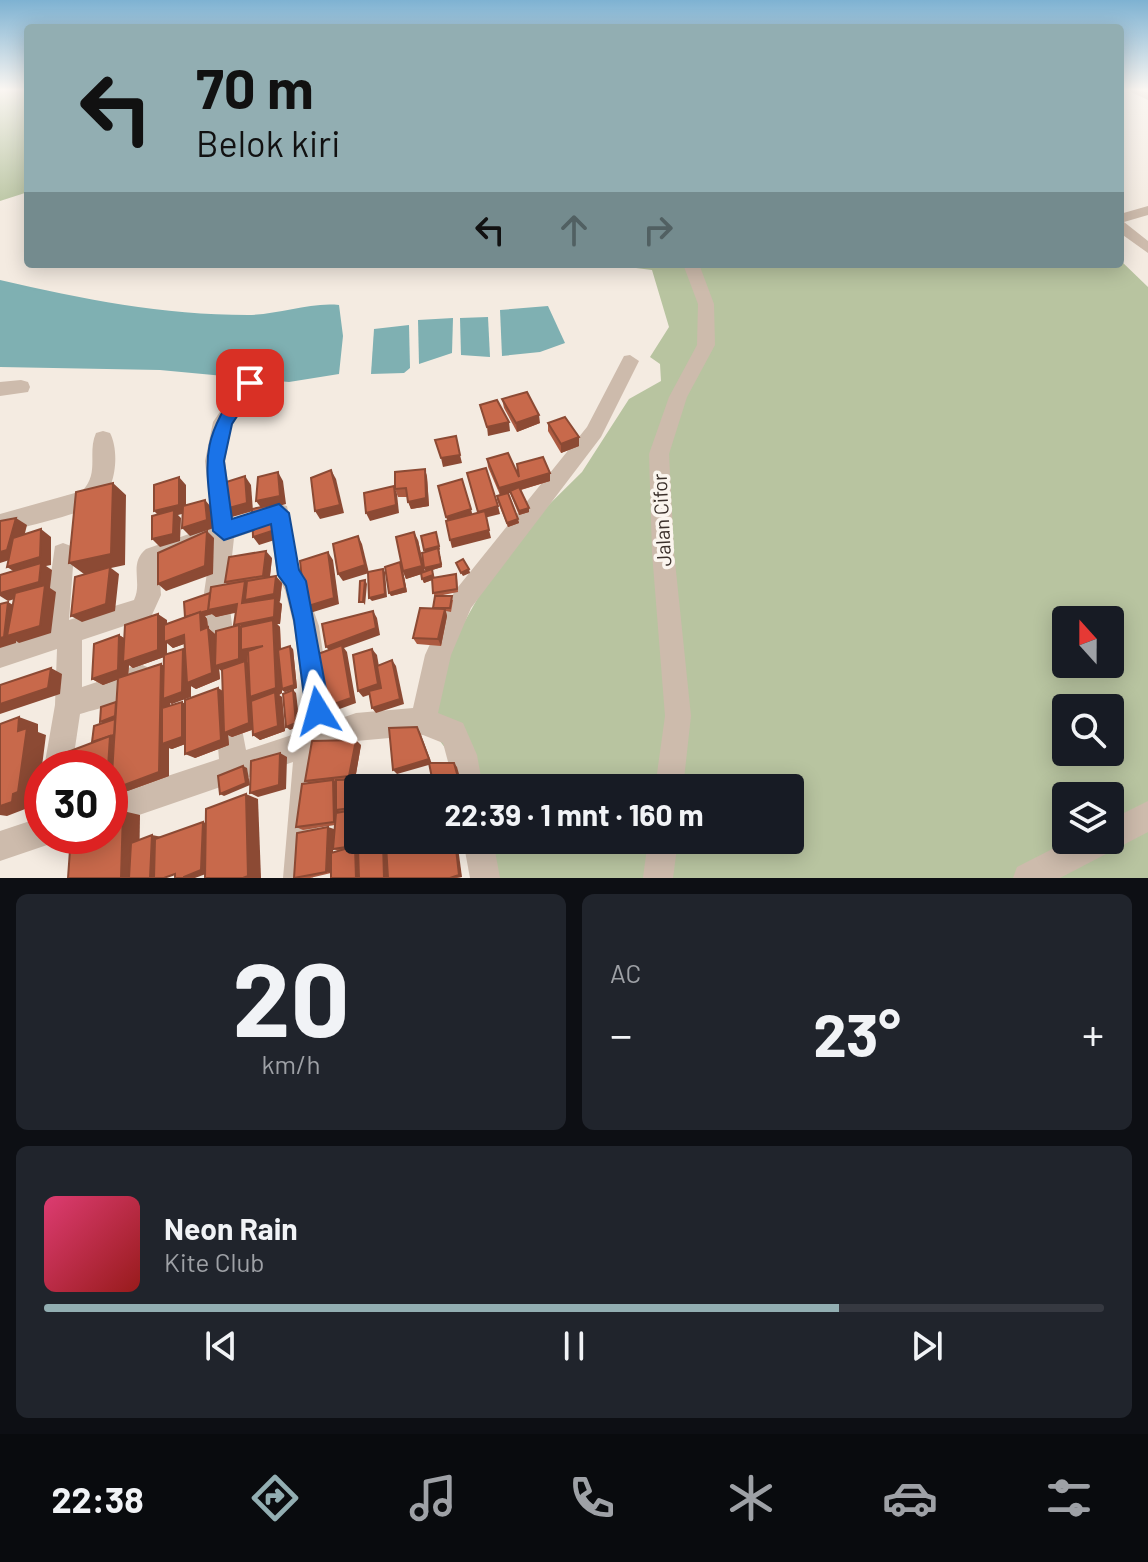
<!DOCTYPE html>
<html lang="id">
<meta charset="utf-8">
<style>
:root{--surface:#171b24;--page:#20242c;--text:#f1f3f6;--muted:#9ea1a6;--line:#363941;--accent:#92aeb2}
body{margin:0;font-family:Barlow,sans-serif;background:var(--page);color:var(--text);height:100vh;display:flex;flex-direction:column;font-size:30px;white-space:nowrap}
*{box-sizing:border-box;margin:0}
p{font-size:26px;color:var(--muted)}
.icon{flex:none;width:44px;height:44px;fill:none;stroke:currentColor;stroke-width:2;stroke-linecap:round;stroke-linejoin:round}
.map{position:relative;height:878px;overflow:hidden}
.side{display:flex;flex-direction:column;gap:16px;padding:16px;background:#0d0f14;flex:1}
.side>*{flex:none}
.hud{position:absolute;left:24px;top:24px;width:1100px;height:244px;border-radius:8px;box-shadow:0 4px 20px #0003;background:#92aeb2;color:#111;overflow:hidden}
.needle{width:52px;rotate:339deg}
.buttons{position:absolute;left:1052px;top:606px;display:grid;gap:16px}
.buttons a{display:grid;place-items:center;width:72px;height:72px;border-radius:8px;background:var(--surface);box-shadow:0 4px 20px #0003;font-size:40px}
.speed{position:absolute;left:24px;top:750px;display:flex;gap:16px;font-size:40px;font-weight:700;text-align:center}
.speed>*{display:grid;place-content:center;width:104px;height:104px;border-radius:50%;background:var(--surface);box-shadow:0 4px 20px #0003;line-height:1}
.speed .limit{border:12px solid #d22;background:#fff;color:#111}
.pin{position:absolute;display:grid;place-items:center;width:68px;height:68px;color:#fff;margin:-34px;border-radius:16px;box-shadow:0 4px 12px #0006}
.me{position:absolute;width:88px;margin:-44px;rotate:352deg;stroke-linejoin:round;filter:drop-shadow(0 0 6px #0008)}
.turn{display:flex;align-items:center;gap:28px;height:168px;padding:0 40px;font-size:36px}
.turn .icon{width:104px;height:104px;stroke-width:2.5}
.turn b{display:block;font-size:56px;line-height:68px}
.lanes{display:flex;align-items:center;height:76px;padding:0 40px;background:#0003;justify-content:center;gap:40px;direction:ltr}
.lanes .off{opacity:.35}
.big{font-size:60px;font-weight:700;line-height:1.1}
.side .widget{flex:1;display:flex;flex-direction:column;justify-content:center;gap:12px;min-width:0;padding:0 28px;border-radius:12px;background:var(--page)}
.side .dial{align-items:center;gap:0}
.dial b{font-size:104px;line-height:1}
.song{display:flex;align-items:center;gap:24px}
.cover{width:96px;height:96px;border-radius:12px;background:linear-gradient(135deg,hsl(340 70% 55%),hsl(0 70% 35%))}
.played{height:8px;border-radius:4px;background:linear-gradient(90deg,var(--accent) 75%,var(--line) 75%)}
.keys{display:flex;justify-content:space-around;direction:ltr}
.heat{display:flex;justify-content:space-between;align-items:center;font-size:44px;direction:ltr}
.side .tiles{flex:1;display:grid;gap:16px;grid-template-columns:1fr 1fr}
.widget:last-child{grid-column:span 2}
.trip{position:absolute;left:344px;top:774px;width:460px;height:80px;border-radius:8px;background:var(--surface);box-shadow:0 4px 20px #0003;font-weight:700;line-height:80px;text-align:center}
.tabs{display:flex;height:128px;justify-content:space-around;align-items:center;background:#090b0e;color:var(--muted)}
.tabs .icon{width:56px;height:56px}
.tabs .on{color:var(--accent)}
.tabs b{font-size:36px;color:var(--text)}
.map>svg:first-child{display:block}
.green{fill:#b8c4a0;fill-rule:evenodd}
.water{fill:#7fb0b2}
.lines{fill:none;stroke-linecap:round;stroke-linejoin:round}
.minor{fill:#cdbbac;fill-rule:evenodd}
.wall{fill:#ac5a40;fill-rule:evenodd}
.shaded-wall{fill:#8c4a34}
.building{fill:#c8694b;stroke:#8c4a34;stroke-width:2}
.route{fill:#1a73e8;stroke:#114b97;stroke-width:2}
.labels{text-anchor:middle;stroke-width:7;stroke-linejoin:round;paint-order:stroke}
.street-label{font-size:20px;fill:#3b302b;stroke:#fbf5ee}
</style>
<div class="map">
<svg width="1148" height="878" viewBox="0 0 1148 878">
<rect width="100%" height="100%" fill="#f4ebe1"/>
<g class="green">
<path d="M0 90H28V192L0 201Z"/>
<path d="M1120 260 1148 287V878H499L490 840H790V788H476L436 736 425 714 457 635 507 546 582 472 629 399 661 381 660 364 650 357 669 327 652 270 604 264H1120ZM1066 620H1110V664H1066ZM1066 708H1110V752H1066ZM1066 796H1110V840H1066Z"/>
</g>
<g class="water">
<path d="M0 280C82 299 163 315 248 315 278 315 309 302 339 305L343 336 339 374 289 382 160 370 0 367Z"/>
<path d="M548 306 565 343 540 352 502 356 500 310Z"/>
<path d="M488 317 490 357 461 355 460 318Z"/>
<path d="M453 318 452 353 419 364 418 320Z"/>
<path d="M409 325 410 368 404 373 371 374 374 329Z"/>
</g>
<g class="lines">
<g class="minor">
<path d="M1130 90 1148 92V100L1131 92Z"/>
<path d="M1148 206V215L1124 222 1148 241V253L1120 233V214Z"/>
<path d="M683 264H699L714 304 715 345 687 397 669 454 674 552 691 716 683 788H655L665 716 652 552 649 454 669 397 697 345 698 304Z"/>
<path d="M630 355 639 361 601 437 471 608 451 655 438 713 463 723 477 755 483 788H455L443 743 423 735 356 741 321 754 313 878H283L293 762 110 825V795L219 759 215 712 219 703 228 699 237 703 246 750 307 730 294 626 285 590 277 575 270 526 234 538 228 593 236 656 232 665 223 669 214 665 210 656 204 593 211 546 162 564 159 566 161 595 151 617 82 640V687L112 677 138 663 147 667 151 676C141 700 103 707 80 714L72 768H44L55 705 57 649 0 668V642L43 629 55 546 63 543 71 546 74 553 69 620 134 600C143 582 128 564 146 549L212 526 205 461 213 422 243 378H257L259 383 232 424 225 461 233 519 279 504 287 506 300 572 319 626 333 721 356 713 413 708 425 655 454 592 587 427 624 356Z"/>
<path d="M21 380 28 382 30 387 28 392 0 396V382Z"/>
<path d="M103 431 110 433C120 452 116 491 97 504 82 514 21 527 0 534V514L82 491C100 473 87 453 96 433Z"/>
<path d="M1148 801V832L1060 878H1013L1017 867 1070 840H1110V820Z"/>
<path d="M42 817V836H55L53 843 0 861V831Z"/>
<path d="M463 840H493L500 878H470Z"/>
<path d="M648 840H678L673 878H643Z"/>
</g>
</g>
<g class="wall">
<path d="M502 399 540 423 517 432 504 408Z"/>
<path d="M548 423 579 446 561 453 548 431Z"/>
<path d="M487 459 518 476 550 473V481L521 490 529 508V512L519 515 510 493 508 494 519 523 508 527 497 500V496L500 495 488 467Z"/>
<path d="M425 469 427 477 429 506 411 509 407 497H398L395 489Z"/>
<path d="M418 540 425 572 426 571 422 553 440 549 439 550 442 567 432 570 435 578H457L458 592 438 596 453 600 451 612 446 611 447 616 441 646 417 644 413 638 433 608 435 596 433 593 432 580 424 583 421 574 406 579 403 571 407 592 391 596 400 562Z"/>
<path d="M272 558 270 577 282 583 280 601 279 602 282 604 280 624H277L280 627 281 649H293L297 688 285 692 282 690V693L279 695 282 697 285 731 260 740 253 735 252 730 232 737 228 735 229 745 195 758 185 744 172 749 169 748V776L122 793 114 791 110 792V768L92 742 116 702 118 679 103 685 92 679 119 635 124 638 167 620V624L185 617 210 593 227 584 225 582ZM236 612 234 625 236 626 216 639 215 634 208 628 207 619 205 616 212 614 216 617ZM167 643 173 648 184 644 185 650 183 649 167 654ZM164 657 163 665 128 675 129 665 133 668ZM219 669 222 671 223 691 218 688 185 703 170 706V703L172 704 191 686 196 689 220 679Z"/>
<path d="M361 745 355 779H371L376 783V788H358V840H399L386 842 462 877 457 878H331V873L310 878H294L334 829 333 852 339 851 333 849 335 825 303 830 296 827 310 783 305 781Z"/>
</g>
<g class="shaded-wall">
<path d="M539 415 540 423 517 432 516 423Z"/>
<path d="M509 422 510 431 488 436 487 427Z"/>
<path d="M579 437V446L561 453V444Z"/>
<path d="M460 455 462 463 443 467 441 458Z"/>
<path d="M425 469 427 477 429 506 411 509 408 502Z"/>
<path d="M331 470 336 479 344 513 320 519 315 511Z"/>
<path d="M278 472 283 481 286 504 279 506 283 512 284 537 259 545 253 537 262 509 256 501Z"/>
<path d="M550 473V481L500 496 499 488Z"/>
<path d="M245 476 251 485 253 511 225 519 218 511Z"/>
<path d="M179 477 186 485V513L178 515 181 518 180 541 160 547 152 539 162 519 154 511Z"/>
<path d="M113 483 126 495 125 565 111 568 119 574 115 611 82 622 71 616 84 574 69 563Z"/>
<path d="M394 486 397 494 399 513 370 521 366 513Z"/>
<path d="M205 500 212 508 214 528 190 536 182 528Z"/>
<path d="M498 506 500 514 480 519 478 512Z"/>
<path d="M529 508V512L519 515V511Z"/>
<path d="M471 509 473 517 449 525 446 517Z"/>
<path d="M16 518 27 525 19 557 0 563V552Z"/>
<path d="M518 519 519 523 508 527 507 523Z"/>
<path d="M41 529 51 537V565L46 566 52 570 50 588 56 592 51 633 19 643 16 641V643L0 648V638L8 602 20 609 45 590 8 601 0 596V593L18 574 7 567Z"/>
<path d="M489 530 491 538 452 548 450 540Z"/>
<path d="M207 531 214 538 213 574 166 591 158 584Z"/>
<path d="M414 532 418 540 425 573 406 579 403 571 407 592 391 596 389 593Z"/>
<path d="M436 532 440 549 439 550 442 567 426 572 424 568 426 553 424 550Z"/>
<path d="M358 536 362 544 369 573 343 581 338 574Z"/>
<path d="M266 551 272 558 269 583 263 576Z"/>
<path d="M328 552 333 560 339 604 310 613 305 607Z"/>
<path d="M383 569 385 572 387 597 372 601 369 598Z"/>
<path d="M469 569 470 573 463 576 461 573Z"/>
<path d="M433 575 435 579 424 583 422 579Z"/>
<path d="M276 576 282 583 280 601 279 602 282 604 280 624H277L280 627 282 689 294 685 290 646 293 649 297 688 285 692 282 690V693L279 695 282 697 285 731 260 740 253 735 278 726 275 696 258 702 255 700 257 728 232 737 228 735 229 745 195 758 185 754 221 740 218 688 226 694 228 731 249 723 246 665 223 672 219 669 220 679 196 689 191 686V697L172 704 170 703 169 742 182 737V702L191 707V742L172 749 169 748V776L122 793 114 791 110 792V768H108L109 741 98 745 92 743 109 737 110 736 115 735 116 720 106 724 100 722 116 716 117 701 123 704 122 718 118 720 122 721 120 737 117 739 120 740 119 787 159 772 161 664 170 670V696L182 692 183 649 191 655V681L212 673 208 636 201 630 200 618 189 621 185 618 200 613V612L201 613 211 610 210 593 213 597 214 609 237 604 244 611 216 617 212 614 205 616 207 619 208 628 215 634 219 665 239 659V625L246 631 247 649 263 646 270 652 248 656 247 655V662L253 666 255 695 276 688 274 625 246 630 239 624 274 617 275 602 252 607 250 605 249 610 242 603 245 581 251 588 250 599 274 594Z"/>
<path d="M365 580 367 584 365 605 363 602Z"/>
<path d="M445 609 447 616 441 646 438 639Z"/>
<path d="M373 611 377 618 380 635 344 648 347 652 356 703 323 715 317 710 332 653 326 647Z"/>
<path d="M158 614 167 620V641L184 635 192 641 173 648 167 643V656L133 668 129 665 128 676 103 685 92 679 119 635 129 641Z"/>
<path d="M372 649 377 655 383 690 363 697 358 691Z"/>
<path d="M392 660 396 666 404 704 376 713 372 708Z"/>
<path d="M51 668 62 674 60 694 0 714V704Z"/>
<path d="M293 690 296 693 300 726 290 730 286 727Z"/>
<path d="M19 717 38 724V732L46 735 38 797 34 798 33 806 7 816 0 815V806L13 794Z"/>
<path d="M417 727 420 732 432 764 397 774 393 770Z"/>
<path d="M356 740 361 745 355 780 349 776Z"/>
<path d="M280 753 287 757 286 789 258 797 250 793Z"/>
<path d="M454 763 457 767 463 788H461Z"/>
<path d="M243 766 247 768 250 785 224 796 220 794Z"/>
<path d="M371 779 376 783V788H371Z"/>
<path d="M333 780 339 784 336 810 340 812V824L334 822Z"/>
<path d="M246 794 258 799 261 878H243Z"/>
<path d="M123 811 140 815 139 878H121Z"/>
<path d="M203 822 212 825 211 872 195 878H184Z"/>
<path d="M328 827 334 829 332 873 326 872Z"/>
<path d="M152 835 162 837 161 878H150Z"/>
<path d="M360 840H366L365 847 360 845Z"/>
<path d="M455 840H457L462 877 450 878Z"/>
<path d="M383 841 388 843 389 878H384Z"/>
<path d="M355 846 360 848 362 878H356Z"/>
</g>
<g class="building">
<path d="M527 392 539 415 516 423 502 399Z"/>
<path d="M497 400 509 422 487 427 480 405Z"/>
<path d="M565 417 579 437 561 444 548 423Z"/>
<path d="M456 436 460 455 441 458 435 440Z"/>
<path d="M508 453 519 477 517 464 543 457 550 473 499 488 487 459Z"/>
<path d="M486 468 498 506 478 512 467 473Z"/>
<path d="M425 469 426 498 408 502 406 488 395 489V472Z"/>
<path d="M331 470 340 505 315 511 311 478Z"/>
<path d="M278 472 280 496 256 501 258 477Z"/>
<path d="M245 476 247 503 218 511 217 485Z"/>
<path d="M179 477V505L154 511V485Z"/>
<path d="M462 479 471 509 446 517 438 486Z"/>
<path d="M113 483 111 554 69 563 76 492Z"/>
<path d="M394 486 396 505 366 513 364 493Z"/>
<path d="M519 487 529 508 519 511 510 491Z"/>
<path d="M508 493 518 519 507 523 497 496Z"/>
<path d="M205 500 207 520 182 528 183 506Z"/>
<path d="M277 504 278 529 253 537 252 509Z"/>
<path d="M174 510 173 534 152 539V516Z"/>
<path d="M485 511 489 530 450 540 446 521Z"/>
<path d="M16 518 7 550 0 552V521Z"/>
<path d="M41 529 40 557 7 567 13 538Z"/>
<path d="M207 531 205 566 158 584V553Z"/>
<path d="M414 532 422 566 403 571 396 537Z"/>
<path d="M436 532 439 546 424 550 421 536Z"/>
<path d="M358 536 365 565 338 574 333 544Z"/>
<path d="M438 548 441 564 424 568 422 553Z"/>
<path d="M266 551 263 576 225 582 229 557Z"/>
<path d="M328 552 334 598 305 607 300 561Z"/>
<path d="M463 559 469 569 461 573 456 563Z"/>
<path d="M400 562 405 588 389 593 385 567Z"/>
<path d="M41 563 39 582 0 593V575Z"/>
<path d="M110 567 106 604 71 616 75 577Z"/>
<path d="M383 569 385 594 369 598 368 572Z"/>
<path d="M432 569 433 575 422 579 421 573Z"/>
<path d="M456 574 457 589 433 593 432 578Z"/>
<path d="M276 576 274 594 245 600 247 581Z"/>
<path d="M365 580 363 602H359L360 581Z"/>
<path d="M245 581 242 603 275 598 274 617 234 625 237 604 208 610 211 587Z"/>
<path d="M45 585 40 626 7 636 15 593Z"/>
<path d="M210 593 208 610H210L185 617 184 602Z"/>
<path d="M435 596H452L450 608H433Z"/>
<path d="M8 602 4 637 0 638V604Z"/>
<path d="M420 608 445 609 438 639 413 638Z"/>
<path d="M373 611 376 628 326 647 322 624Z"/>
<path d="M200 612 201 630 208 627 212 673 187 683 184 635 164 642V625Z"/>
<path d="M158 614V650L123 662 125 625Z"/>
<path d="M273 620 276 688 250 697 248 651 263 646 241 650V627Z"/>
<path d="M239 625V659L215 666 216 631Z"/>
<path d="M119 635 118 670 92 679 94 644Z"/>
<path d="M342 645 351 698 317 710 310 657Z"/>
<path d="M290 646 294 685 282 689 278 650Z"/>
<path d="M183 649 182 692 163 699 164 655Z"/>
<path d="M372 649 378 684 358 691 353 655Z"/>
<path d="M392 660 400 699 372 708 369 691 381 688 377 666Z"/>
<path d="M245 661 249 723 224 733 222 669Z"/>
<path d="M161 664 159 772 111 790 118 678Z"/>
<path d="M51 668 48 688 0 704V685Z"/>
<path d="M218 688 221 740 185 754V700Z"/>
<path d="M293 690 296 723 286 727 283 694Z"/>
<path d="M275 692 278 726 253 735 251 701Z"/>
<path d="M116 702 115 716 100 722 101 707Z"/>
<path d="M182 702V737L162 744V708Z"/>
<path d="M19 717 18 731 27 728 18 792 13 794 12 802 0 806V724Z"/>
<path d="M115 719 114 735 110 736 92 742 94 726Z"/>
<path d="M417 727 429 759 393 770 389 728Z"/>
<path d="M110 736 108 768H64L65 753Z"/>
<path d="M356 740 349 776 305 781 312 741Z"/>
<path d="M280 753 279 785 250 793 251 761Z"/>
<path d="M429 763H454L461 788H434Z"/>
<path d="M243 766 246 783 220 794 218 776Z"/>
<path d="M371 779V788H358V807L336 810V780Z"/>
<path d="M333 780 334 822 296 827 302 784Z"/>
<path d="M246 794 248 876 243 878H205L206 809Z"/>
<path d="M358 809V840H360V845L333 849 336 813Z"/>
<path d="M123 811 121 878H68L71 836H110V816Z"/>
<path d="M203 822 201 870 184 877V878H175V874L164 878H154L155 839Z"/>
<path d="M328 827 326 872 294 878 297 833Z"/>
<path d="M152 835 150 878H129L131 843Z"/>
<path d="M364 840H382L364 843Z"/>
<path d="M403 840H455L459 875 450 878H388L386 845Z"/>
<path d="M383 841 384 878H359L358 848Z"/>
<path d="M355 846 356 878H331V853Z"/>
</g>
<linearGradient id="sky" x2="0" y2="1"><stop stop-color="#7eb2d2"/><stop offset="0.42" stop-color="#faf6f2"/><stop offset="1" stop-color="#faf6f2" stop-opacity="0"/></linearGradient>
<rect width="1148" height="213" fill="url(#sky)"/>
<path class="route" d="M250 376 259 383 232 424 224 461 232 519 279 504 289 513 299 570 306 581 330 711 326 719 318 723 309 719 306 711 294 620 286 586 278 575 271 524 224 540 213 531C205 455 199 443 244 378Z"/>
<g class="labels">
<g class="street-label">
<text transform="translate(662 520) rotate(-93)" y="7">Jalan Cifor</text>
</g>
</g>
</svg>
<div class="buttons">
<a><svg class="needle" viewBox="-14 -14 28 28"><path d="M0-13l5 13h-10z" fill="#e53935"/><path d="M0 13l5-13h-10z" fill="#9ea1a6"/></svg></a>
<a><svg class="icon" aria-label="search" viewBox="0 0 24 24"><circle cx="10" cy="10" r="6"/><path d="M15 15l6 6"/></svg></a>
<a><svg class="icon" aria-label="layers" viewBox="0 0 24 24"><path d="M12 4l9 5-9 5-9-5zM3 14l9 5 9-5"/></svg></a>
</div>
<div class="speed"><div class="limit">30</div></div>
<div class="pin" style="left:250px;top:383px;background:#d93025"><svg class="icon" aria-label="arrive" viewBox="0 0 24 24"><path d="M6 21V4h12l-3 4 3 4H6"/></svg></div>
<svg class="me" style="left:318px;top:711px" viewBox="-20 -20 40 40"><path d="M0-17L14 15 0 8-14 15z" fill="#1a73e8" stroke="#fff" stroke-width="4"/></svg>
<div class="trip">22:39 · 1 mnt · 160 m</div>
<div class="hud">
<div class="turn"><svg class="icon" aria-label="left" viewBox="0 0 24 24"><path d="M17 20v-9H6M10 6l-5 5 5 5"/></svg><div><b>70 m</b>Belok kiri</div></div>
<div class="lanes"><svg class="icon" aria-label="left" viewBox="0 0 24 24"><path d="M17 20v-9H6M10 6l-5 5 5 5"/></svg><svg class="icon off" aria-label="ahead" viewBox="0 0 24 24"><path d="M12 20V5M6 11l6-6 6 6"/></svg><svg class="icon off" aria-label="right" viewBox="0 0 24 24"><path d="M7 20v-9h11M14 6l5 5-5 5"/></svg></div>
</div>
</div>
<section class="side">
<div class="tiles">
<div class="widget dial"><b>20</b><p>km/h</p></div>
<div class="widget"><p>AC</p>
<div class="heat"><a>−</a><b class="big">23°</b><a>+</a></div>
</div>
<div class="widget">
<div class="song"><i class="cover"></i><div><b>Neon Rain</b><p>Kite Club</p></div></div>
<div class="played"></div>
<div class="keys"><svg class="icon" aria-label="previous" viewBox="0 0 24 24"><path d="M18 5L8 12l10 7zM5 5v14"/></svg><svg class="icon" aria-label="pause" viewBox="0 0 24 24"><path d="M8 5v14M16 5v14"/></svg><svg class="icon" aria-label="next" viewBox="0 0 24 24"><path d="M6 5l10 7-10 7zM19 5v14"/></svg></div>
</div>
</div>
</section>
<nav class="tabs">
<b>22:38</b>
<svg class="icon on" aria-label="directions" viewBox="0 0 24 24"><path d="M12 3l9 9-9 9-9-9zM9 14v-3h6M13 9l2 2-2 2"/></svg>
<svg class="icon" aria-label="music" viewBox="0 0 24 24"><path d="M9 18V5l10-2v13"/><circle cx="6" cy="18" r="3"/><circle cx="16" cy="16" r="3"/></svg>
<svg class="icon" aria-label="phone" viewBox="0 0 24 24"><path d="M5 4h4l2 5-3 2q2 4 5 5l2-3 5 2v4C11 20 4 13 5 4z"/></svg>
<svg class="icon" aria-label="climate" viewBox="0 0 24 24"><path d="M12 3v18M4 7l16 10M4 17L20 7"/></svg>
<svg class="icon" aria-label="car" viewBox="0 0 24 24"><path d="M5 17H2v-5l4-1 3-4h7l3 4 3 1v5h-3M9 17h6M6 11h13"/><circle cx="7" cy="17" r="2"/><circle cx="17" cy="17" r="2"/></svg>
<svg class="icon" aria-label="filters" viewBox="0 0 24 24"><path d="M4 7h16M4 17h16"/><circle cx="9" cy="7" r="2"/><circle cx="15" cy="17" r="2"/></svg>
</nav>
